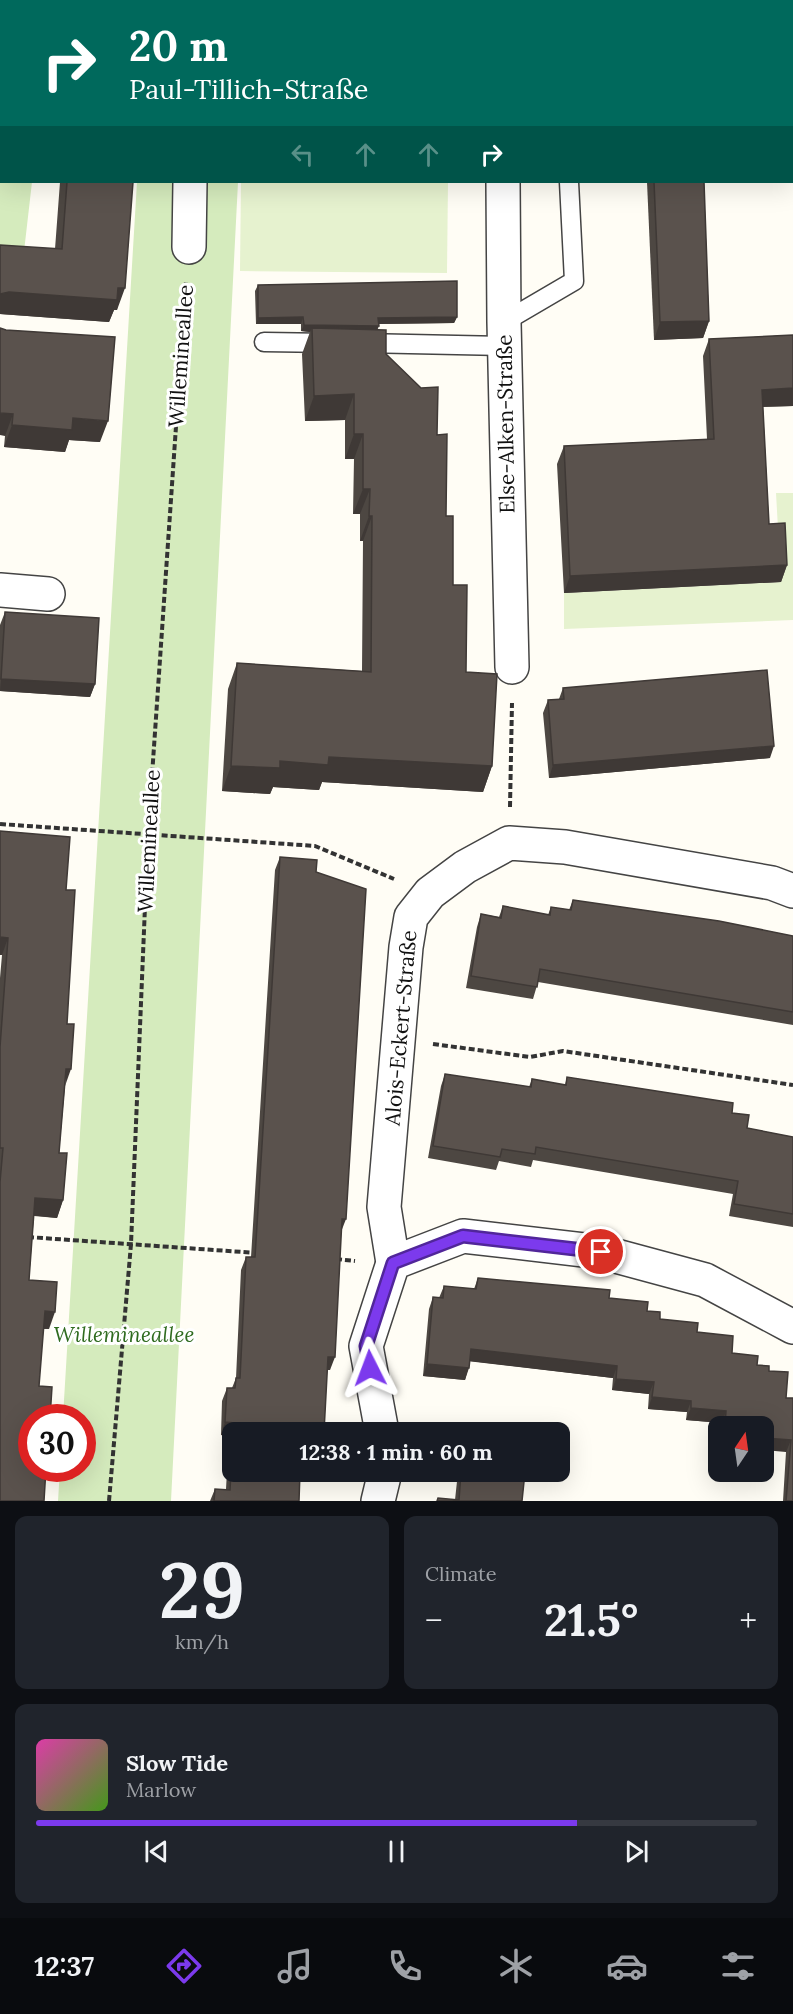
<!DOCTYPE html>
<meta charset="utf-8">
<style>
:root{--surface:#171b24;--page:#20242c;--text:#f1f3f6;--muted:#9ea1a6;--line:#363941;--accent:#7c3aed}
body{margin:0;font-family:Lora,serif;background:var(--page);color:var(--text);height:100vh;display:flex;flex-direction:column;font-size:22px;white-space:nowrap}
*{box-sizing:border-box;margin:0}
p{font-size:20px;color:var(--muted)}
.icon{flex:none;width:33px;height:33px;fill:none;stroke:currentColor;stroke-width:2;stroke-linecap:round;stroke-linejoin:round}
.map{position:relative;height:1501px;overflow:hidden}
.drawer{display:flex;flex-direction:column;gap:15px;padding:15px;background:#0d0f14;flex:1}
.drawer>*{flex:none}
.hud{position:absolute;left:0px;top:0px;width:794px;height:183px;box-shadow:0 6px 24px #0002;background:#00695c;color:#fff;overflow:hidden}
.needle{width:39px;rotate:13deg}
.controls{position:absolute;left:708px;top:1416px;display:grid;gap:12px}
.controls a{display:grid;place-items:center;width:66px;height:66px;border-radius:12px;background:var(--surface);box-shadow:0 6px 24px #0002;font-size:30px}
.speed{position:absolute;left:18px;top:1404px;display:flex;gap:12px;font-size:30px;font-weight:700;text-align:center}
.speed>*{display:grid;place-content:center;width:78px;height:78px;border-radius:50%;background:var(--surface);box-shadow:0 6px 24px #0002;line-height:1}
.speed .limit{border:9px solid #d22;background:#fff;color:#111}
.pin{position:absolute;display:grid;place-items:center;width:51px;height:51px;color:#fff;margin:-26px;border:3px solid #fff;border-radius:50%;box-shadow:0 2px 6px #0007}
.me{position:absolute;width:66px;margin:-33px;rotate:357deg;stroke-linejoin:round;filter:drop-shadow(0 0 4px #0008)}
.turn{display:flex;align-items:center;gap:21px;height:126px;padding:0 30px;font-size:27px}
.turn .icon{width:78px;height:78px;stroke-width:2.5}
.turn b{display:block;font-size:42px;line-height:51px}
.lanes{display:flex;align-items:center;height:57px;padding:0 30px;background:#0003;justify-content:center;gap:30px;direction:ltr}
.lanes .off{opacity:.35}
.big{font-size:45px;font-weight:800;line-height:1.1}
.drawer .tile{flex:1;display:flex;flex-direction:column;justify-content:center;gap:9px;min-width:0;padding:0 21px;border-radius:12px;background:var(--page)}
.drawer .dial{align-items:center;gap:0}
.dial b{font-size:78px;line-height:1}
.song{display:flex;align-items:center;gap:18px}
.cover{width:72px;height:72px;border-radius:9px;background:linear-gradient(135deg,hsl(320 70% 55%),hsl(100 70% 35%))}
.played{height:6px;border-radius:3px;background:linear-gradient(90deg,var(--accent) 75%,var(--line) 75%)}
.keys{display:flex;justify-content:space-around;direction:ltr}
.heat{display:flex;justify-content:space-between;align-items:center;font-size:33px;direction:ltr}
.drawer .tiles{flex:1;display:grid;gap:15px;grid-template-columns:1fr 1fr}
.tile:last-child{grid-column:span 2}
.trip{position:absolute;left:222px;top:1422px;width:348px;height:60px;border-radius:12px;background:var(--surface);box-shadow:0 6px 24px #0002;font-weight:800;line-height:60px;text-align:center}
.menu{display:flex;height:96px;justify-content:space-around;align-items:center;background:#090b0e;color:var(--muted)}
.menu .icon{width:42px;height:42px}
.menu .on{color:var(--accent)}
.menu b{font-size:27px;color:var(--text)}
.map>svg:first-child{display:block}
.green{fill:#d5ebbd}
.pitch{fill:#e6f2cf}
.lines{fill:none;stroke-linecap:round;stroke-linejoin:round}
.lane-casing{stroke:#444;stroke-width:21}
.street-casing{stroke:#444;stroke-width:36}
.path{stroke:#333;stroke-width:4;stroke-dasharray:6 3;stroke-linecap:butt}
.lane{stroke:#fff;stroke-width:18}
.street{stroke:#fff;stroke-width:33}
.wall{fill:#4d4742}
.shaded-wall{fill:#3f3936}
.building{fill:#5a524d;stroke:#3f3936;stroke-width:1.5}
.route-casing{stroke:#51269a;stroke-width:15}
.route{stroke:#7c3aed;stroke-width:10}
.labels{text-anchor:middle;stroke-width:6;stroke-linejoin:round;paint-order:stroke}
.street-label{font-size:21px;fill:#111;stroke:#fff}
.park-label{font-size:21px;font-style:italic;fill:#2f6b1f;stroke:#fff}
</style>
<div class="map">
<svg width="793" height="1501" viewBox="0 0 793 1501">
<rect width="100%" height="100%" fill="#fffdf5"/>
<g class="green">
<path d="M0 0H54L2 2V182H32L22 269 0 264Z"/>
<path d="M137 182H238L171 1501H58L60 1469 82 1468V1418L63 1417Z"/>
</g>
<g class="pitch">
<path d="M241 182H448L447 273 240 271Z"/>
<path d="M776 493H793V620L564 629V593L781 582Z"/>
</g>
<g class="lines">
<defs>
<g id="lane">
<path d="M504 322 574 281 569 182"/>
<path d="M264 342 331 343"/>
<path d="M362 343 504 346"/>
</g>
<g id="street">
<path d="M494 0 495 2"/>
<path d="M195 2V0"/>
<path d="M503 182 504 322 512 667"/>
<path d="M189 247 190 182"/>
<path d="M0 590 48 594"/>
<path d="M393 1263 384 1207 406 947 411 917 430 893 465 867 509 843 565 847 772 883 793 891"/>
<path d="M382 1432 366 1346 393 1263 463 1236 601 1252 705 1280 793 1327"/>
<path d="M378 1501 385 1472"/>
</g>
</defs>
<use href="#lane" class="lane-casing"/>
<use href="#street" class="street-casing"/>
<g class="path">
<path d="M510 807 512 703"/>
<path d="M0 824 315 846 394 879"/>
<path d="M433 1044 530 1057 563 1051 793 1085"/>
<path d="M28 1237 257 1253"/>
<path d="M336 1259 355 1261"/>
<path d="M109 1501 131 1244 148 834 186 281"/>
</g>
<use href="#lane" class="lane"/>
<use href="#street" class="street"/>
</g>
<g class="wall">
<path d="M60 182H133L117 310H114L109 322 0 314 55 249Z"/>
<path d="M647 182H704L709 321 703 338 654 340Z"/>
<path d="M258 285 457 317 454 323 379 324 377 329 386 354 437 435 453 585 466 672 492 766 483 792 322 782 319 790 273 787 270 794 222 791 228 689 237 663 362 671 363 541H360V514H353L354 459H345V420L305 421 302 354 310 332 301 331V324H256L255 291Z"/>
<path d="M0 328 100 442 69 440 65 452 4 447 5 436Z"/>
<path d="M793 335V406L763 407 769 524 787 565 781 582 564 593 557 464 564 446 707 439 703 356 709 339Z"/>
<path d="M5 612 95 684 90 697 0 691V625Z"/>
<path d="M563 688 770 758 549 778 543 713 548 700 559 699Z"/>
<path d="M0 831 66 890 67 1024 65 1086 59 1153 63 1200 57 1218 34 1216 29 1280 49 1329H44L0 1501V978L2 955Z"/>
<path d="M280 857 316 872 341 1232 330 1370H327L324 1432H232V1472L299 1501H210L215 1489H226L229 1436 221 1435 222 1401 227 1388H232L236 1378 241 1270 246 1257H251L275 870Z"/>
<path d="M573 900 793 936V1025L538 982 533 999 466 988 477 927 481 914 499 917 503 906 548 915 551 907 569 910Z"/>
<path d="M445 1074 529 1087 532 1079 565 1085 567 1077 732 1113 747 1128 793 1137V1227L729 1216 733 1194 533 1160 531 1167 499 1161 496 1170 428 1158 441 1086Z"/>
<path d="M478 1278 609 1298 647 1311 660 1319 697 1332 732 1353 769 1371 786 1398H793V1501H783L786 1452 764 1426H722V1423L686 1420 687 1412 648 1409 649 1394 612 1390 613 1378 470 1361 465 1380 423 1376 429 1309 433 1297 439 1298 444 1286 474 1289Z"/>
<path d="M458 1472H525L522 1501H437L438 1498 455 1500Z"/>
</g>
<g class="shaded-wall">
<path d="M118 288H125L117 310H114L109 322 0 314V294L9 292Z"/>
<path d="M303 317 301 324H256L258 318Z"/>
<path d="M457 317 454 323 376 324 378 318Z"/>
<path d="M709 321 703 338 654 340 660 322Z"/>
<path d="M304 325 379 326 376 333 312 328 310 332 301 331Z"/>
<path d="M793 388V406L756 407 762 390Z"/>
<path d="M354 394 345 420 305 421 314 396Z"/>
<path d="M0 413 13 414 5 436 0 435Z"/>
<path d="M73 418 108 421 100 442 69 440 65 452 4 447 12 425Z"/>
<path d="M354 434H363L354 459H345Z"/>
<path d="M363 489H370L360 514H353Z"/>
<path d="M369 516H372L363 541H360Z"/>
<path d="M787 565 781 582 564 593 570 576Z"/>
<path d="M1 679 95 684 90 697 0 691Z"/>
<path d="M774 746 770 758 549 778 553 765Z"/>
<path d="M329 757 492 766 483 792 322 782 319 790 273 787 270 794 222 791 231 766Z"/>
<path d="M0 937 8 938 2 955H0Z"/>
<path d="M66 1069H71L65 1086Z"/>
<path d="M35 1198 63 1200 57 1218 29 1215Z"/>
<path d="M342 1219H346L341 1232Z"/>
<path d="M45 1311 55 1312 49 1329 39 1328Z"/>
<path d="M471 1349 617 1366 613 1378 467 1361Z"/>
<path d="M328 1357H335L330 1370H323Z"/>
<path d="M427 1364 469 1368 465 1380 423 1376Z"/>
<path d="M616 1379 654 1382 649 1394 612 1390Z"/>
<path d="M652 1397 691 1401 687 1412 648 1409Z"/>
<path d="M691 1408 726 1411 722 1423 686 1420Z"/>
<path d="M225 1422 234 1423 229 1436 221 1435Z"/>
<path d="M764 1438 791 1440 786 1452 764 1450Z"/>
</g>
<g class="building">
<rect x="78" y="0" width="70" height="2"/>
<rect x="647" y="0" width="49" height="2"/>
<path d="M67 182H133L125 288H118L117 300 9 292 0 294V245L62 249Z"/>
<path d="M654 182H704L709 321 660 322Z"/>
<path d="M457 281V317L378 318 379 326 304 325 303 317 258 318V285Z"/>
<path d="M0 328 6 330 115 337 108 421 73 418 72 430 12 425 13 414 0 413Z"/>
<path d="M312 328 386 330V354L421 388 438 387 437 435 447 434 446 516H453V585H467L466 672 497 674 492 766 329 757 328 765 280 761V768L231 766 237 663 371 672 372 516H369L370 489H363V434H354V394L314 396Z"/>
<path d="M793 335V388L762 390 769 524 785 523 787 565 570 576 564 446 714 439 709 339Z"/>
<path d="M5 612 99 618 95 684 1 679Z"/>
<path d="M767 670 774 746 553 765 548 700 564 699 563 688Z"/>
<path d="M0 831 70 837 66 890H75L67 1024H74L71 1069H66L59 1153H67L63 1200 35 1198 29 1280 57 1282 55 1312 45 1311 39 1386 52 1387 50 1418H32V1468H46L44 1501H0V1182L3 1148H0V1047L8 938 0 937Z"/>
<path d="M280 857 317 860 316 872 366 889 346 1219H342L335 1357H328L324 1432H234V1423L225 1422 227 1388H235L236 1378H240L246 1257H255Z"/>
<path d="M573 900 719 921 793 936V1012L540 969 537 987 471 976 481 914 501 918 503 906 550 915 551 907 571 910Z"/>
<path d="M445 1074 531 1087 532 1079 566 1085 567 1077 733 1103 732 1113 749 1115 747 1128 793 1137V1214L734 1204 738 1181 536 1147 535 1154 502 1149 500 1157 433 1146Z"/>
<path d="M478 1278 610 1290 609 1298 648 1302 647 1311 660 1312V1319L698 1323 697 1332 733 1336 732 1353 758 1356 757 1365 769 1366V1371L788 1372 786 1398H793V1501H786L791 1440 764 1438V1426H725L726 1411 691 1408V1401L652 1397 654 1382 616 1379 617 1366 471 1349 469 1368 427 1364 433 1297 443 1298 444 1286 476 1289Z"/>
<path d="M232 1452V1472H300L299 1501H214L215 1489 230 1490Z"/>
<path d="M461 1472H525L522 1501H437L438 1498 459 1500Z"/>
</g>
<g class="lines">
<defs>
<path id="route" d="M370 1368 366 1346 393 1263 463 1236 601 1252"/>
</defs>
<use href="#route" class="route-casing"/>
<use href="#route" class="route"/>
</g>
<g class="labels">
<g class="street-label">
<text transform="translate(181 356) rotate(-86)" y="7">Willemineallee</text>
<text transform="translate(506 424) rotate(-91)" y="7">Else-Alken-Straße</text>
<text transform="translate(149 841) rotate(-87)" y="7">Willemineallee</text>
<text transform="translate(401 1028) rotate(-85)" y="7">Alois-Eckert-Straße</text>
</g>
<g class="park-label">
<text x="124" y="1342">Willemineallee</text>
</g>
</g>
</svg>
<div class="controls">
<a><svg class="needle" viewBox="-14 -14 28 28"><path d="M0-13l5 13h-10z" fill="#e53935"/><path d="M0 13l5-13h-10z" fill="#9ea1a6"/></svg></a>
</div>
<div class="speed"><div class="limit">30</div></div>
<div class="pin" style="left:601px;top:1252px;background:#d93025"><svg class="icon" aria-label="arrive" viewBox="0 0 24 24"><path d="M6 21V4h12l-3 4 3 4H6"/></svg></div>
<svg class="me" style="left:370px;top:1368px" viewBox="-20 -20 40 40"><path d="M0-17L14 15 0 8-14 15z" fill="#7c3aed" stroke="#fff" stroke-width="4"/></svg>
<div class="trip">12:38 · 1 min · 60 m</div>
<div class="hud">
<div class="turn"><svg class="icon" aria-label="right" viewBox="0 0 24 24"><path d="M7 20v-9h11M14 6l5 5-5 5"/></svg><div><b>20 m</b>Paul-Tillich-Straße</div></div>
<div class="lanes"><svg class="icon off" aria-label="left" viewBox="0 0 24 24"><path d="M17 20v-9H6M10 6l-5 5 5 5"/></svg><svg class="icon off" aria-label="ahead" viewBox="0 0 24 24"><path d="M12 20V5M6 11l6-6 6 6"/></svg><svg class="icon off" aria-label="ahead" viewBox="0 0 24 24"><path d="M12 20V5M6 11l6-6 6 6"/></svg><svg class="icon" aria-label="right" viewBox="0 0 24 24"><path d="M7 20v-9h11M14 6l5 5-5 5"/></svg></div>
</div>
</div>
<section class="drawer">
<div class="tiles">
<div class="tile dial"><b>29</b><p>km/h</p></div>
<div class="tile"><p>Climate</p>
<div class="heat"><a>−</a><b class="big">21.5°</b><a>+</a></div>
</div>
<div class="tile">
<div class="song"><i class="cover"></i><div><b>Slow Tide</b><p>Marlow</p></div></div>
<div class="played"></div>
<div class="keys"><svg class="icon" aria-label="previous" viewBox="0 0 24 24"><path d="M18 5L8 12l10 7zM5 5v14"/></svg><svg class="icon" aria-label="pause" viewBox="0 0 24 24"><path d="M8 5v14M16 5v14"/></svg><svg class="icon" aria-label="next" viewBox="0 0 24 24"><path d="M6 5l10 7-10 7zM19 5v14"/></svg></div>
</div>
</div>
</section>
<nav class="menu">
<b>12:37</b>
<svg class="icon on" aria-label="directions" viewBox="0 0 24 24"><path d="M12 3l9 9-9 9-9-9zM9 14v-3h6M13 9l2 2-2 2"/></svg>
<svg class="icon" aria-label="music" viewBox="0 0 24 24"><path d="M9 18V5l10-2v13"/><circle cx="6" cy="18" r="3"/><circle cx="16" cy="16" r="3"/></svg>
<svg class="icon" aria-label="phone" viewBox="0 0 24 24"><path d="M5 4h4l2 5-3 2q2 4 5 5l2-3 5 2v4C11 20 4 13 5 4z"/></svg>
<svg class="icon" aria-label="climate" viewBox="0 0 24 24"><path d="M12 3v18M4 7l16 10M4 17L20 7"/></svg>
<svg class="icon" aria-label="car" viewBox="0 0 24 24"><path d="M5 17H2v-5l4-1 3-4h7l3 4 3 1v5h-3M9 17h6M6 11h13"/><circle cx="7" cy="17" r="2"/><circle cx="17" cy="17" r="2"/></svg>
<svg class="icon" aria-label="filters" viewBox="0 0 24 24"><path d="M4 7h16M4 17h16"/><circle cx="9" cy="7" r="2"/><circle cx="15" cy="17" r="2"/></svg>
</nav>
